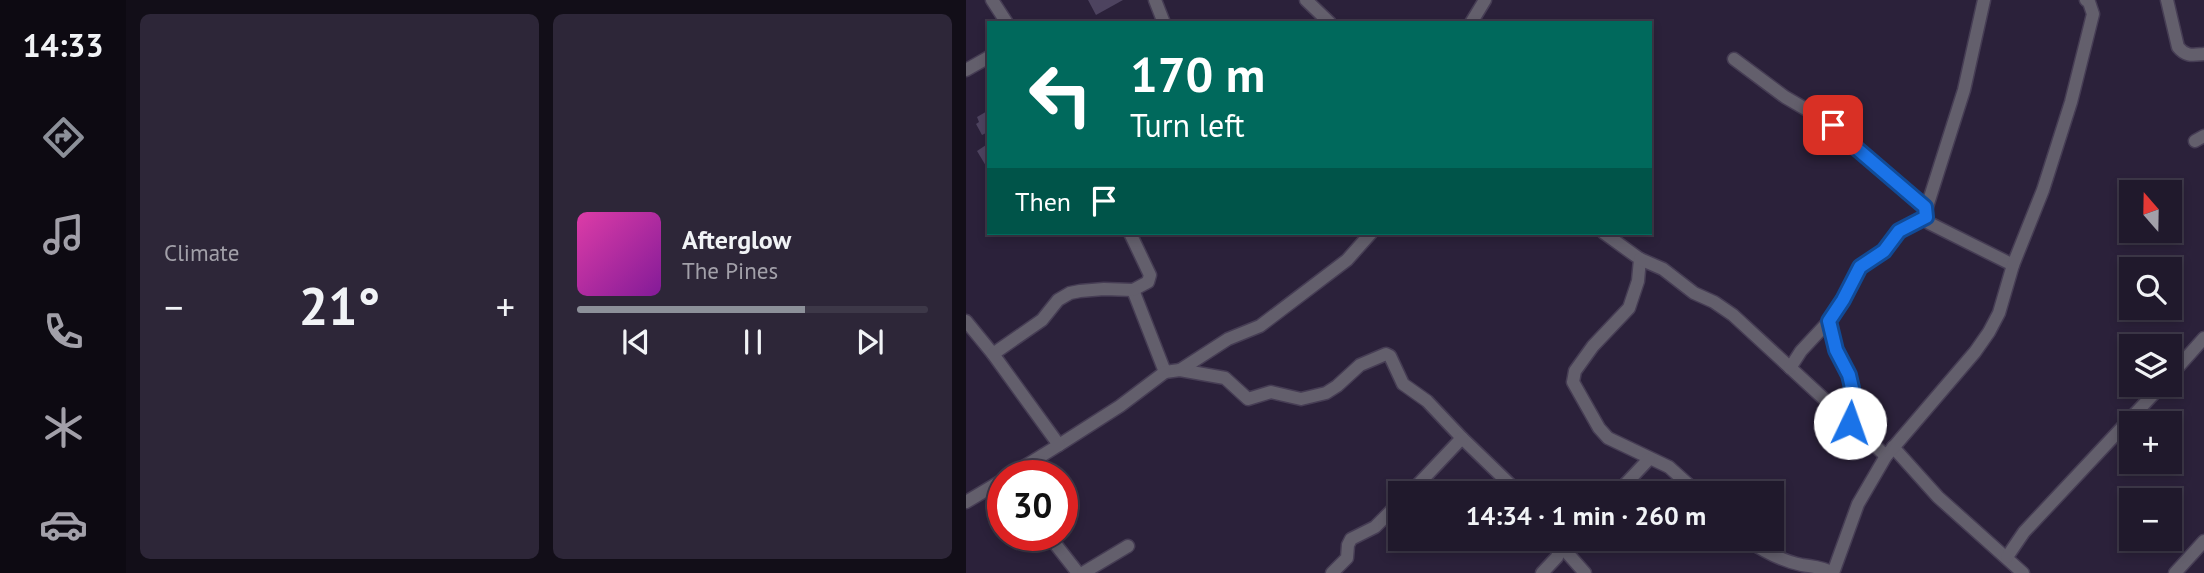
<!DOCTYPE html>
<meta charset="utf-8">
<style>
:root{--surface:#20192c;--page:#2d2638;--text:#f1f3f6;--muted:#a2a0a9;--line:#3d3848;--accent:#8c9099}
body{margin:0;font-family:"PT Sans",sans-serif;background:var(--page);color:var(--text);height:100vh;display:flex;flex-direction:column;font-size:26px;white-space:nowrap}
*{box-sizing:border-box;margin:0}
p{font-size:23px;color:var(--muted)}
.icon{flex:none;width:38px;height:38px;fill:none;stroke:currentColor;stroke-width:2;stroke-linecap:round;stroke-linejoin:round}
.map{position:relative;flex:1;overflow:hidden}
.side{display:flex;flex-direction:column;gap:14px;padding:14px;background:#120e18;width:840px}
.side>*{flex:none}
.guide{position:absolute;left:21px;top:21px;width:665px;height:214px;border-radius:0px;box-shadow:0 4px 10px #0003,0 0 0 2px var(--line);background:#00695c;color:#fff;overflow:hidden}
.needle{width:46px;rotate:340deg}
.fabs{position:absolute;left:1153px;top:180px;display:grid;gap:14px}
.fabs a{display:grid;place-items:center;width:63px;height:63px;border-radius:0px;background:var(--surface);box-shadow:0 4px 10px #0003,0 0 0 2px var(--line);font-size:35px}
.speed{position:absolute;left:21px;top:460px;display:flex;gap:14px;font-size:35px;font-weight:700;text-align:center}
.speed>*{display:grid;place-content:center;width:91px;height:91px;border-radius:50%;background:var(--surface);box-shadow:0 4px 10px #0003,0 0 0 2px var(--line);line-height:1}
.speed .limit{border:10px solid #d22;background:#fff;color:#111}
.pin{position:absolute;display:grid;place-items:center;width:60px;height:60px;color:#fff;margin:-30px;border-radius:14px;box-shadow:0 4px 10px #0006}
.me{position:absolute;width:77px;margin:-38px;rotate:3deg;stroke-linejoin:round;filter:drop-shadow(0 0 5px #0008)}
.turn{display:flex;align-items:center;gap:24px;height:147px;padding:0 28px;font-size:32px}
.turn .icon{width:91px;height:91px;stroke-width:2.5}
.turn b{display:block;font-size:49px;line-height:60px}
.then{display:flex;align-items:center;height:66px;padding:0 28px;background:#0003;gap:14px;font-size:26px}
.big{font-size:52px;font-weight:800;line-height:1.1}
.side .card{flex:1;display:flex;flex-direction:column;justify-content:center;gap:10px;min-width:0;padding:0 24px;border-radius:10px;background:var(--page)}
.song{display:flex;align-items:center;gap:21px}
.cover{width:84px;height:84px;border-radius:10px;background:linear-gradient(135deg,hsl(320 70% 55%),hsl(290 70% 35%))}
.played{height:7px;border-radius:4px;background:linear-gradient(90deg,var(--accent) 65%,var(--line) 65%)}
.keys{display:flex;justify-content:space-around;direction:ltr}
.heat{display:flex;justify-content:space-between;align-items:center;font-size:38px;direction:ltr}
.side .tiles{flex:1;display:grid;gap:14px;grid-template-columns:repeat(2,1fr)}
.trip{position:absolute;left:422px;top:481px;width:396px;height:70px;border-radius:0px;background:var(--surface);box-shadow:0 4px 10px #0003,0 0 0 2px var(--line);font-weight:800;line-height:70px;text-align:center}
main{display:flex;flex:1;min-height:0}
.tabs{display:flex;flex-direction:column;width:126px;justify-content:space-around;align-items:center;background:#0d0a12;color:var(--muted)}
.tabs .icon{width:49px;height:49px}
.tabs .current{color:var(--accent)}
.tabs b{font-size:32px;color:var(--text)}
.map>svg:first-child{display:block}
.building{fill:#4d435f}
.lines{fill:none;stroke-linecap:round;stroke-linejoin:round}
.minor-casing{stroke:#463d54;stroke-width:15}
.minor{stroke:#635f6c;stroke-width:12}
.route-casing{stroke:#114b97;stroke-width:18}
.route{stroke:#1a73e8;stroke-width:12}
</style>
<main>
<nav class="tabs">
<b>14:33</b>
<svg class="icon current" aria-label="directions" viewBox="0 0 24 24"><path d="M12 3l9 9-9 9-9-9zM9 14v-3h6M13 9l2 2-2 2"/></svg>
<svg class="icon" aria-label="music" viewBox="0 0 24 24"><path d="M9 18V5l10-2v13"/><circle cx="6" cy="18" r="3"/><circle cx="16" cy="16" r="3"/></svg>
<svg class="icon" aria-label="phone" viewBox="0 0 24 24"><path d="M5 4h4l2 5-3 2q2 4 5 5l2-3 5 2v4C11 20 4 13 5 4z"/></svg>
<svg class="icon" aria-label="climate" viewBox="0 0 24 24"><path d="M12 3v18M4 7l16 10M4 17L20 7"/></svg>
<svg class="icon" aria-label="car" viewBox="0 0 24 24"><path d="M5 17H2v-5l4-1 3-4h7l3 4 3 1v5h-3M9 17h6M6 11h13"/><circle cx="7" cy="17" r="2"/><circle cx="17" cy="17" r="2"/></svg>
</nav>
<section class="side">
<div class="tiles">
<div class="card"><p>Climate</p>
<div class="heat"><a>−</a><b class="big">21°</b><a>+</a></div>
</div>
<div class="card">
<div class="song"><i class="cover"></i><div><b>Afterglow</b><p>The Pines</p></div></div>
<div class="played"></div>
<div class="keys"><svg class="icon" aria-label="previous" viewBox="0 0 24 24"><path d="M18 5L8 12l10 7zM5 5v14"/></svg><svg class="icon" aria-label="pause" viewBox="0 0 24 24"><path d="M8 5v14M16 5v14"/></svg><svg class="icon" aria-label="next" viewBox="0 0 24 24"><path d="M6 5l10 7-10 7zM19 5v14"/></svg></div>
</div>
</div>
</section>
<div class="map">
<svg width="1238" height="573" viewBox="0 0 1238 573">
<rect width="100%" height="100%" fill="#2b213a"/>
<g class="building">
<path d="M122 0H157L130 15Z"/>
<path d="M23 110V138L20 133 16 135 10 124 13 122 11 117Z"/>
<path d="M23 143V164L20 166 11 151Z"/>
</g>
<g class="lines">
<defs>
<g id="minor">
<path d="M26 0 41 23"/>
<path d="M189 0 198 23"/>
<path d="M340 0 364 23"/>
<path d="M1018 0 998 90 959 213 963 223 1047 265"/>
<path d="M1201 0 1212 47C1220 57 1227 55 1238 54"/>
<path d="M505 23 519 0"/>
<path d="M768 59 819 97 874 129 889 147 959 207"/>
<path d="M0 70 23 57"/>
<path d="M1229 141 1238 136"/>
<path d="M638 233 674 259 672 281 663 308 627 346 609 371 607 382 633 428 642 438 703 467 733 494"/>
<path d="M674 259 697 269 728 293 748 302 767 315 920 456"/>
<path d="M167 290 199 372 214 370 259 378 282 399 305 392 335 399 360 393 371 386 394 365 420 354 424 356 437 384 461 401 496 438 554 494"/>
<path d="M0 321 27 354"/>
<path d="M863 321 870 350 883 375 886 388 884 423"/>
<path d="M824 368 835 351 863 321 877 300 894 267 918 251 933 231 960 217"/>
<path d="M214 370 262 339 294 326 381 260 405 233"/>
<path d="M1204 376 1238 338"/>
<path d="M93 445 154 406 199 372"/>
<path d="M927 447 972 497 1057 573"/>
<path d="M43 476 93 445 27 354 76 320 92 300 104 293 114 291 138 289 167 290 182 282 184 275 164 233"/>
<path d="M443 494 496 438"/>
<path d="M650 494 683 459"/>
<path d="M0 502 37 480"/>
<path d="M83 536 112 573"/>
<path d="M780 539C796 550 816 561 836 565 848 567 856 567 867 573"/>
<path d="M596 547 619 573"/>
<path d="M1041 557 1058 532 1196 385"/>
<path d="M117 573 162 546"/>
<path d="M366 573 381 558 382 545 385 539 409 527 434 502"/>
<path d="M576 573 591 557 597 539"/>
<path d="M867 573 892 504 920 456 1009 352 1023 332 1033 313 1047 265 1077 190 1105 102 1127 14 1123 2 1120 0"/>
<path d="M1209 573 1238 541"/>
</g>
</defs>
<use href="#minor" class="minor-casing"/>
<use href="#minor" class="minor"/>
</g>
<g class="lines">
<defs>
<path id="route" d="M867 125 874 129 889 147 959 207 960 217 933 231 918 251 894 267 877 300 863 321 870 350 883 375 886 388 884 423"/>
</defs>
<use href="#route" class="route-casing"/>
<use href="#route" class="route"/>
</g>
</svg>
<div class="fabs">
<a><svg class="needle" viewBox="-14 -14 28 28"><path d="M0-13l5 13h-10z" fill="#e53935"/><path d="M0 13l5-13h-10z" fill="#a2a0a9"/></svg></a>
<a><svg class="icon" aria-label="search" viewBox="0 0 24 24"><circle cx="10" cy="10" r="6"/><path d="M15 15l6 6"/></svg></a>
<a><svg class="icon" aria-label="layers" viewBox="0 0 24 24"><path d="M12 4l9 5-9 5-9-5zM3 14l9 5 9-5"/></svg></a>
<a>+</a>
<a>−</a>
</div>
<div class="speed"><div class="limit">30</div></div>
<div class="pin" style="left:867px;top:125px;background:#d93025"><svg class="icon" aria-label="arrive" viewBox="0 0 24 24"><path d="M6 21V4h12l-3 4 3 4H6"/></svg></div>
<svg class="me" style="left:884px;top:423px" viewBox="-20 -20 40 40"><circle r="19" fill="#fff"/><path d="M0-13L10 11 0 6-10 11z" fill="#1a73e8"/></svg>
<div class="trip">14:34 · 1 min · 260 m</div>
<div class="guide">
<div class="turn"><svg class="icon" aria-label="left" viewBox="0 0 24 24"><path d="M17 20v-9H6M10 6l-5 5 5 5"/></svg><div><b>170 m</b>Turn left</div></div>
<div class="then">Then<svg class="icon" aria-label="arrive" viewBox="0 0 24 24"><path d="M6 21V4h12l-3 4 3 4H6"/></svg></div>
</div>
</div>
</main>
